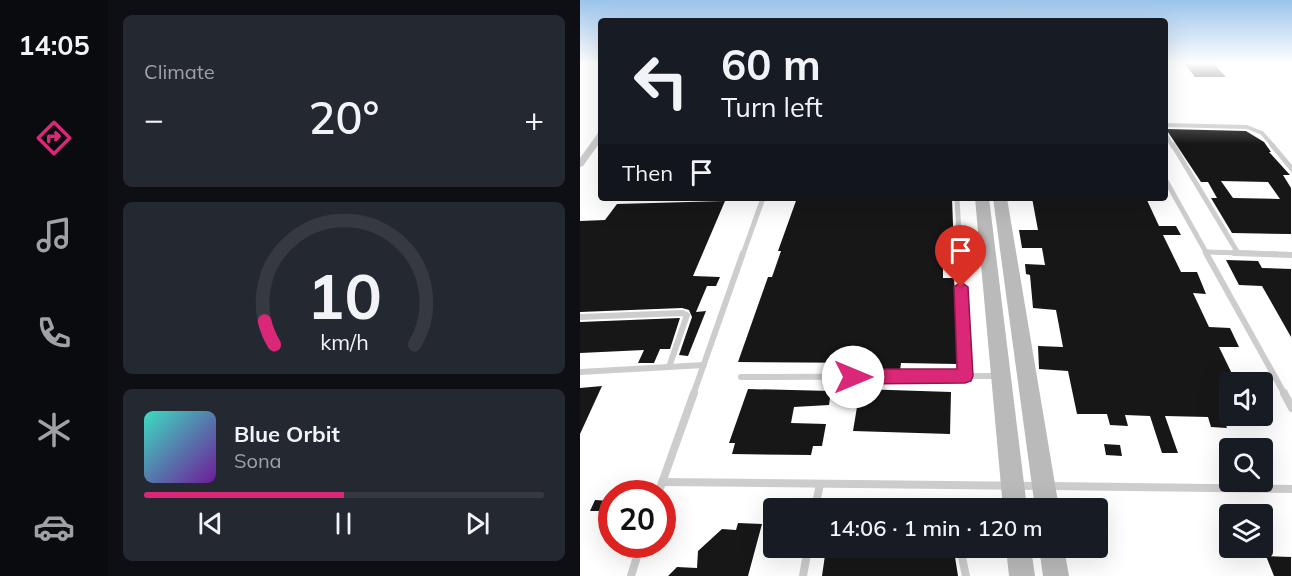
<!DOCTYPE html>
<meta charset="utf-8">
<style>
:root{--surface:#171b24;--page:#242831;--text:#f1f3f6;--muted:#9ea1a6;--line:#363941;--accent:#db2777}
body{margin:0;font-family:Mulish,sans-serif;background:var(--page);color:var(--text);height:100vh;display:flex;flex-direction:column;font-size:22px;white-space:nowrap}
*{box-sizing:border-box;margin:0}
p{font-size:20px;color:var(--muted)}
.icon{flex:none;width:33px;height:33px;fill:none;stroke:currentColor;stroke-width:2;stroke-linecap:round;stroke-linejoin:round}
.map{position:relative;flex:1;overflow:hidden}
.drawer{display:flex;flex-direction:column;gap:15px;padding:15px;background:#0d0f14;width:472px}
.drawer>*{flex:none}
.guide{position:absolute;left:18px;top:18px;width:570px;height:183px;border-radius:6px;box-shadow:0 6px 24px #0002;background:#171b24;color:var(--text);overflow:hidden}
.buttons{position:absolute;left:639px;top:372px;display:grid;gap:12px}
.buttons a{display:grid;place-items:center;width:54px;height:54px;border-radius:6px;background:var(--surface);box-shadow:0 6px 24px #0002;font-size:30px}
.speed{position:absolute;left:18px;top:480px;display:flex;gap:12px;font-size:30px;font-weight:700;text-align:center}
.speed>*{display:grid;place-content:center;width:78px;height:78px;border-radius:50%;background:var(--surface);box-shadow:0 6px 24px #0002;line-height:1}
.speed .limit{border:9px solid #d22;background:#fff;color:#111}
.pin{position:absolute;display:grid;place-items:center;width:51px;height:51px;color:#fff;margin:-62px -26px;border-radius:50% 50% 50% 0;rotate:-45deg;box-shadow:0 0 6px #0007}
.pin .icon{rotate:45deg}
.me{position:absolute;width:66px;margin:-33px;rotate:90deg;stroke-linejoin:round;filter:drop-shadow(0 0 4px #0008)}
.turn{display:flex;align-items:center;gap:21px;height:126px;padding:0 24px;font-size:27px}
.turn .icon{width:78px;height:78px;stroke-width:2.5}
.turn b{display:block;font-size:42px;line-height:51px}
.then{display:flex;align-items:center;height:57px;padding:0 24px;background:#0003;gap:12px;font-size:22px}
.big{font-size:45px;font-weight:600;line-height:1.1}
.drawer .card{flex:1;display:flex;flex-direction:column;justify-content:center;gap:9px;min-width:0;padding:0 21px;border-radius:9px;background:var(--page)}
.drawer .dial{align-items:center;gap:0}
.dial svg{height:156px;overflow:visible;fill:none;stroke:var(--line);stroke-width:7;stroke-linecap:round;text-anchor:middle}
.dial text{fill:var(--text);stroke:none}
.song{display:flex;align-items:center;gap:18px}
.cover{width:72px;height:72px;border-radius:9px;background:linear-gradient(135deg,hsl(170 70% 55%),hsl(280 70% 35%))}
.played{height:6px;border-radius:3px;background:linear-gradient(90deg,var(--accent) 50%,var(--line) 50%)}
.keys{display:flex;justify-content:space-around;direction:ltr}
.heat{display:flex;justify-content:space-between;align-items:center;font-size:33px;direction:ltr}
.trip{position:absolute;left:183px;top:498px;width:345px;height:60px;border-radius:6px;background:var(--surface);box-shadow:0 6px 24px #0002;font-weight:600;line-height:60px;text-align:center}
main{display:flex;flex:1;min-height:0}
.tab-bar{display:flex;flex-direction:column;width:108px;justify-content:space-around;align-items:center;background:#090b0e;color:var(--muted)}
.tab-bar .icon{width:42px;height:42px}
.tab-bar .active{color:var(--accent)}
.tab-bar b{font-size:27px;color:var(--text)}
.map>svg:first-child{display:block}
.building{fill:#171717;fill-rule:evenodd}
.lines{fill:none;stroke-linecap:round;stroke-linejoin:round}
.lane-far3{stroke:#cdcdcd;stroke-width:4}
.lane-far2{stroke:#cdcdcd;stroke-width:5}
.lane-far1{stroke:#cdcdcd;stroke-width:6}
.lane{stroke:#cdcdcd;stroke-width:8}
.street{fill:#cdcdcd;fill-rule:evenodd}
.secondary{fill:#bababa;fill-rule:evenodd}
.route{fill:#db2777;stroke:#8e194d;stroke-width:1.5}
</style>
<main>
<nav class="tab-bar">
<b>14:05</b>
<svg class="icon active" aria-label="directions" viewBox="0 0 24 24"><path d="M12 3l9 9-9 9-9-9zM9 14v-3h6M13 9l2 2-2 2"/></svg>
<svg class="icon" aria-label="music" viewBox="0 0 24 24"><path d="M9 18V5l10-2v13"/><circle cx="6" cy="18" r="3"/><circle cx="16" cy="16" r="3"/></svg>
<svg class="icon" aria-label="phone" viewBox="0 0 24 24"><path d="M5 4h4l2 5-3 2q2 4 5 5l2-3 5 2v4C11 20 4 13 5 4z"/></svg>
<svg class="icon" aria-label="climate" viewBox="0 0 24 24"><path d="M12 3v18M4 7l16 10M4 17L20 7"/></svg>
<svg class="icon" aria-label="car" viewBox="0 0 24 24"><path d="M5 17H2v-5l4-1 3-4h7l3 4 3 1v5h-3M9 17h6M6 11h13"/><circle cx="7" cy="17" r="2"/><circle cx="17" cy="17" r="2"/></svg>
</nav>
<section class="drawer">
<div class="card"><p>Climate</p>
<div class="heat"><a>−</a><b class="big">20°</b><a>+</a></div>
</div>
<div class="card dial"><svg viewBox="0 0 100 80">
<path d="M14 69A42 42 0 1 1 86 69"/>
<path d="M14 69A42 42 0 0 1 9 57" stroke="#db2777"/>
<text x="50" y="56" font-size="32" font-weight="700">10</text>
<text x="50" y="72" font-size="11">km/h</text>
</svg></div>
<div class="card">
<div class="song"><i class="cover"></i><div><b>Blue Orbit</b><p>Sona</p></div></div>
<div class="played"></div>
<div class="keys"><svg class="icon" aria-label="previous" viewBox="0 0 24 24"><path d="M18 5L8 12l10 7zM5 5v14"/></svg><svg class="icon" aria-label="pause" viewBox="0 0 24 24"><path d="M8 5v14M16 5v14"/></svg><svg class="icon" aria-label="next" viewBox="0 0 24 24"><path d="M6 5l10 7-10 7zM19 5v14"/></svg></div>
</div>
</section>
<div class="map">
<svg width="712" height="576" viewBox="0 0 712 576">
<rect width="100%" height="100%" fill="#fff"/>
<g class="building">
<path d="M604 63H633L646 77H615Z"/>
<path d="M586 129 666 131 684 142 691 152H689L710 175H703L711 188V234L652 233 631 198H637L628 182H621ZM641 181 688 182 700 199 653 198Z"/>
<path d="M217 198H372L374 251V253H363V278H374L377 329H376V364L321 363 320 371H300L301 363 158 362 188 277H192L201 251H198Z"/>
<path d="M452 198H566L579 226H596L601 235H583L601 272H617L626 294 613 293 629 327 650 328 659 347H639L656 382H650V418L643 417 647 428 631 427 628 417 585 416 598 453H582L570 416 545 415 548 426 530 425 527 414H497L488 371 459 369 458 346 483 347 476 310 453 308 450 275 446 274 445 264 465 265 462 248H442L439 230H458Z"/>
<path d="M145 201 113 276 140 277 136 286H127L116 312 126 311 108 356 99 355 112 317 109 310 102 308 0 312V221L25 220 37 204Z"/>
<path d="M646 260 678 261 682 268 711 269V337L682 286 659 285Z"/>
<path d="M100 318 90 349H80L74 363H58L64 350 0 353V322Z"/>
<path d="M22 386 0 434V388Z"/>
<path d="M168 389 251 391 249 405 214 407 211 423 246 424 242 446H233L231 455 152 454 155 443H149Z"/>
<path d="M280 389 371 392 370 434 273 431Z"/>
<path d="M524 444 540 445 542 456 526 455Z"/>
<path d="M15 500 30 501 26 511H10Z"/>
<path d="M158 523 182 524 168 576H88L97 567 117 568 118 551 142 529 156 530Z"/>
<path d="M246 548H367V557H375L378 576H242Z"/>
<path d="M686 556 711 557V576H694Z"/>
</g>
<g class="lines">
<g class="lane-far3">
<path d="M585 64 600 65"/>
<path d="M585 125 667 127 682 133 694 147"/>
<path d="M585 133 593 147"/>
</g>
<g class="lane-far2">
<path d="M593 145 658 253"/>
<path d="M692 145 712 169"/>
<path d="M585 179 627 254"/>
<path d="M377 198 380 254"/>
<path d="M626 252 697 254"/>
<path d="M163 254 183 198"/>
</g>
<g class="lane-far1">
<path d="M379 253 385 376"/>
<path d="M626 253 705 395"/>
<path d="M654 253 712 255"/>
<path d="M0 317 102 313 107 315 89 367"/>
<path d="M0 372 124 365"/>
<path d="M161 377 417 376"/>
<path d="M113 395 163 253"/>
</g>
<g class="lane">
<path d="M704 393 712 408"/>
<path d="M82 482 459 486"/>
<path d="M469 486 712 489"/>
<path d="M78 494 114 393"/>
<path d="M235 508 240 484"/>
<path d="M380 548 386 576"/>
<path d="M51 576 61 544"/>
<path d="M223 576 228 548"/>
</g>
<path class="street" d="M18 133H21V141L3 166 0 167V158Z"/>
<g class="secondary">
<path d="M395 198H409L447 508H423Z"/>
<path d="M413 198H427L479 508H455Z"/>
<path d="M426 548H451L455 576H429Z"/>
<path d="M459 548H484L489 576H463Z"/>
</g>
</g>
<linearGradient id="sky" x2="0" y2="1"><stop stop-color="#9bc4eb"/><stop offset="0.44" stop-color="#fff"/><stop offset="1" stop-color="#fff" stop-opacity="0"/></linearGradient>
<rect width="712" height="144" fill="url(#sky)"/>
<path class="route" d="M381 282 388 287 393 376 391 381 385 383 273 384 267 382 265 377 267 372 273 369H377L374 287Z"/>
</svg>
<div class="buttons">
<a><svg class="icon" aria-label="sound" viewBox="0 0 24 24"><path d="M4 9h4l5-4v14l-5-4H4zM17 9q2 3 0 6"/></svg></a>
<a><svg class="icon" aria-label="search" viewBox="0 0 24 24"><circle cx="10" cy="10" r="6"/><path d="M15 15l6 6"/></svg></a>
<a><svg class="icon" aria-label="layers" viewBox="0 0 24 24"><path d="M12 4l9 5-9 5-9-5zM3 14l9 5 9-5"/></svg></a>
</div>
<div class="speed"><div class="limit">20</div></div>
<div class="pin" style="left:381px;top:287px;background:#d93025"><svg class="icon" aria-label="arrive" viewBox="0 0 24 24"><path d="M6 21V4h12l-3 4 3 4H6"/></svg></div>
<svg class="me" style="left:273px;top:377px" viewBox="-20 -20 40 40"><circle r="19" fill="#fff"/><path d="M0-13L10 11 0 6-10 11z" fill="#db2777"/></svg>
<div class="trip">14:06 · 1 min · 120 m</div>
<div class="guide">
<div class="turn"><svg class="icon" aria-label="left" viewBox="0 0 24 24"><path d="M17 20v-9H6M10 6l-5 5 5 5"/></svg><div><b>60 m</b>Turn left</div></div>
<div class="then">Then<svg class="icon" aria-label="arrive" viewBox="0 0 24 24"><path d="M6 21V4h12l-3 4 3 4H6"/></svg></div>
</div>
</div>
</main>
